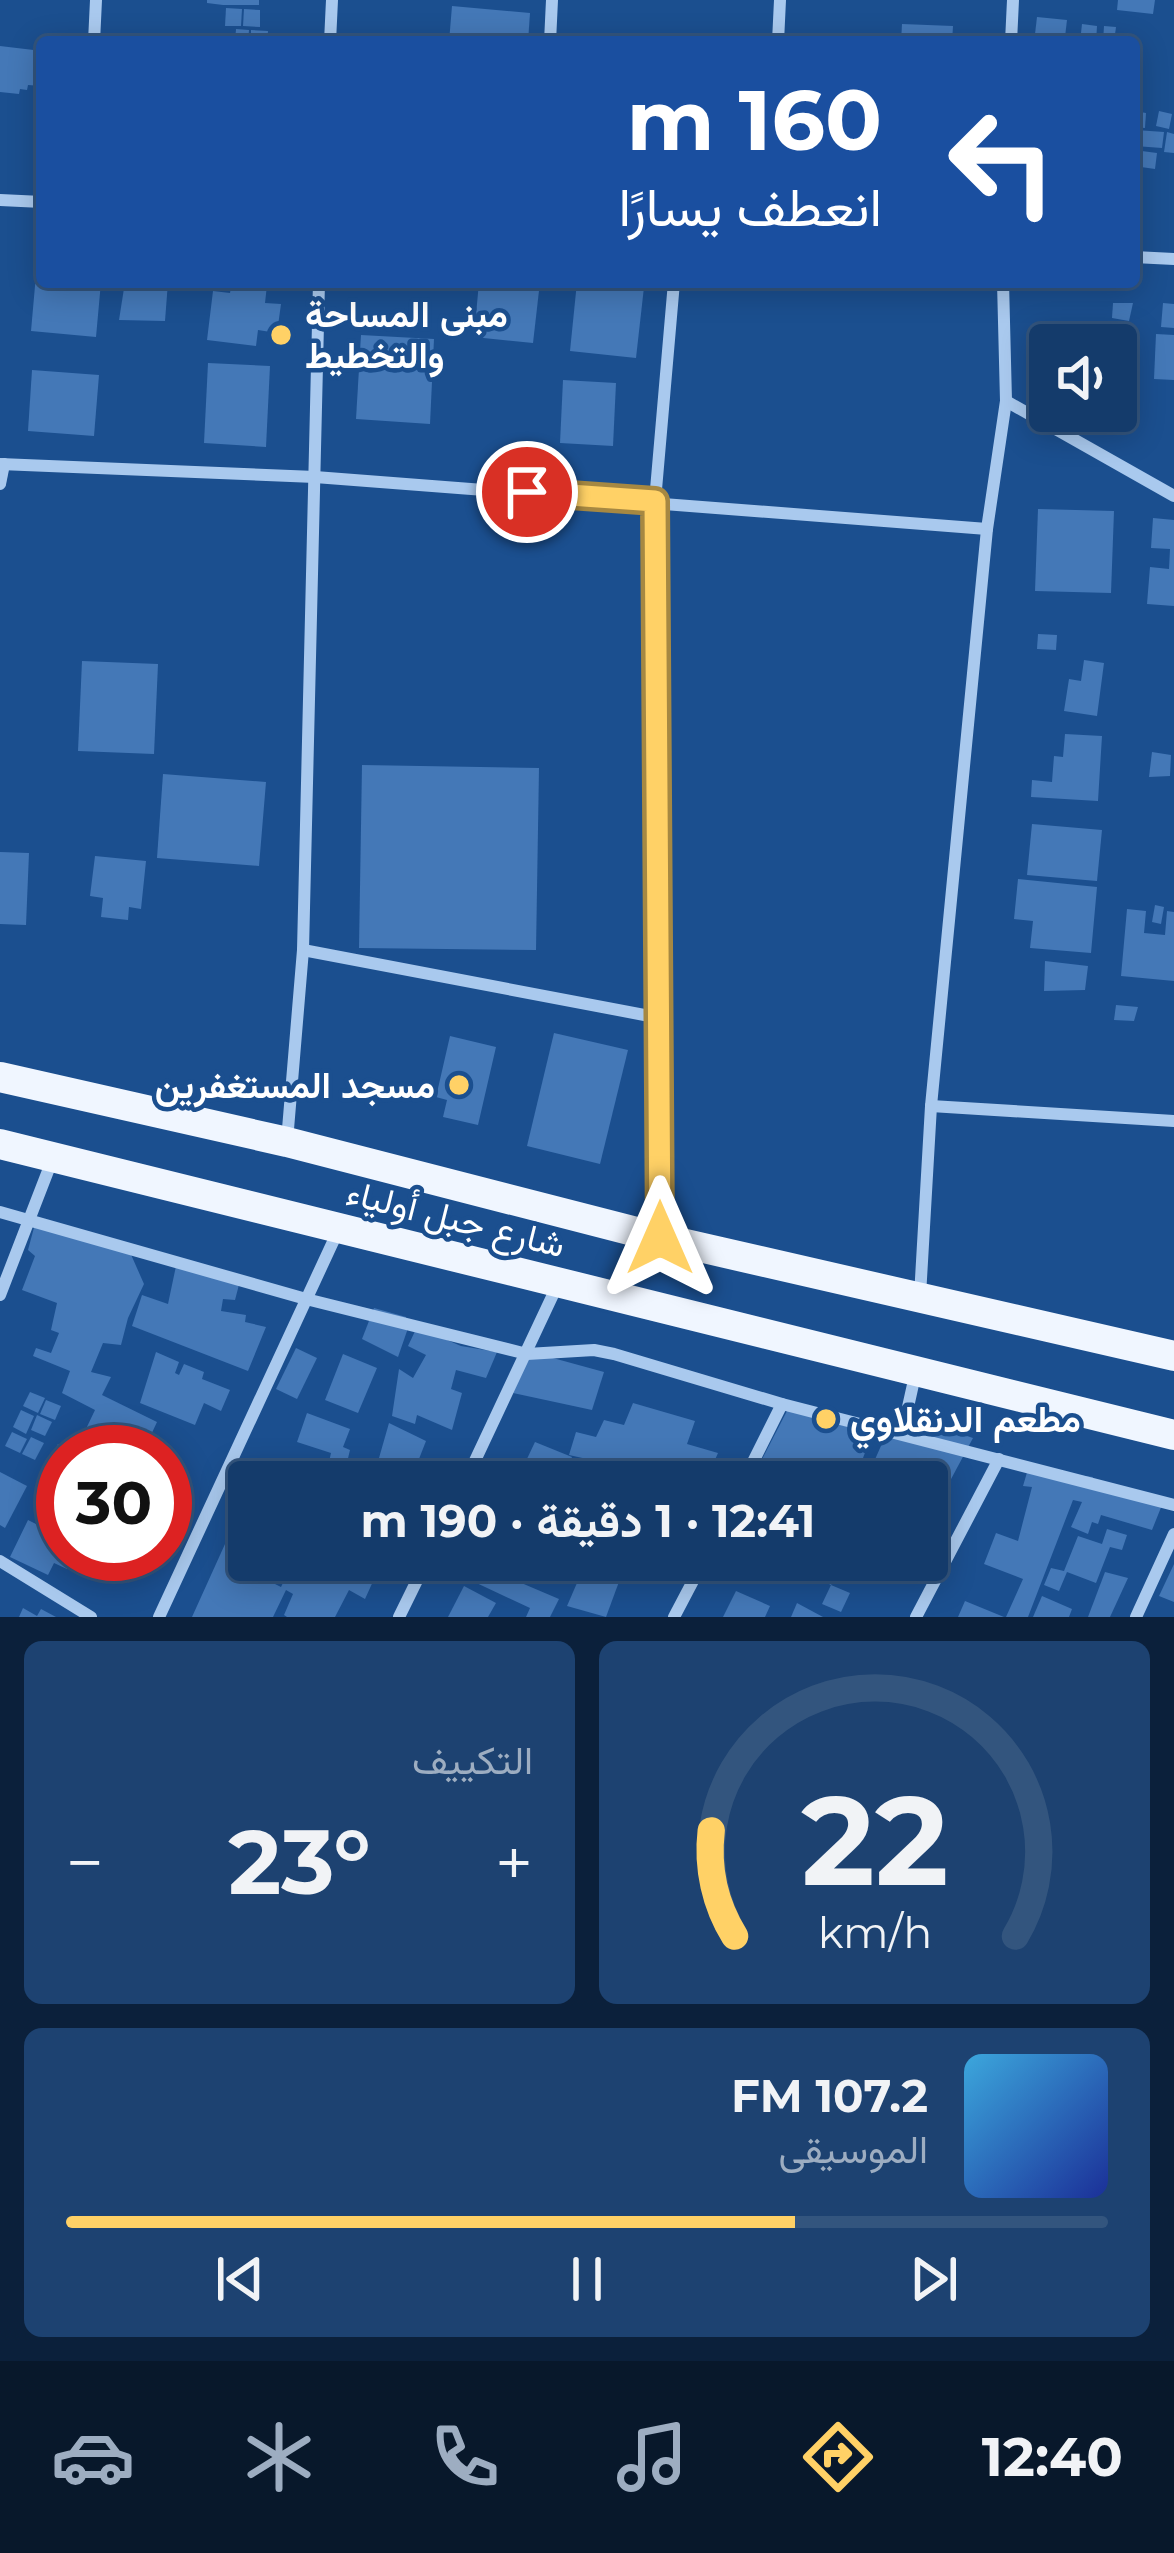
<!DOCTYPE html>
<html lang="ar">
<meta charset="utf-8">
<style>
:root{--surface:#143b6b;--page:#1d4271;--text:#f1f3f6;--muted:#9dadc1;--line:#33557e;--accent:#ffd166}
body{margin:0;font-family:Montserrat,Vazirmatn,sans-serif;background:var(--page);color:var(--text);direction:rtl;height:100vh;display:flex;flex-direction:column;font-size:45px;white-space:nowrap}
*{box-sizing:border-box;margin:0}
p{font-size:39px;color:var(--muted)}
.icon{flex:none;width:66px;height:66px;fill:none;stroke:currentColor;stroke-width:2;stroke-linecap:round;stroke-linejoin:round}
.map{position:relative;height:1617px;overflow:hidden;direction:ltr}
.sheet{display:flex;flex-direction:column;gap:24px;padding:24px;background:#0b203b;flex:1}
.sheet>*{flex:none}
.hud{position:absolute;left:36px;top:36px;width:1104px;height:252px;border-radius:12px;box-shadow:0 6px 30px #0003,0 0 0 3px var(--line);direction:rtl;background:#1a4fa0;color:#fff;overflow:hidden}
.controls{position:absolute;left:1029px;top:324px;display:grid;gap:24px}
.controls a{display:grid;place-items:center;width:108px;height:108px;border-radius:12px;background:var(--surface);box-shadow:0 6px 30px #0003,0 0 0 3px var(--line);font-size:60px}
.speed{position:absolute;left:36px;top:1425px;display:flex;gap:24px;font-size:60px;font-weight:700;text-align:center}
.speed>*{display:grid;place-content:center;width:156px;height:156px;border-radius:50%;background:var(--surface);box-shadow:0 6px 30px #0003,0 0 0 3px var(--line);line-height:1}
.speed .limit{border:18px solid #d22;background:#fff;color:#111}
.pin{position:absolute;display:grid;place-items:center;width:102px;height:102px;color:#fff;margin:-51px;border:6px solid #fff;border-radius:50%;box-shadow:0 3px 12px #0007}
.me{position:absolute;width:132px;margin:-66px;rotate:0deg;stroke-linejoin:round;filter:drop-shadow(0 0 9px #0008)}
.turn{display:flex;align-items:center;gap:42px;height:252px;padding:0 60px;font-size:54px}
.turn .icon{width:156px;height:156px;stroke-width:2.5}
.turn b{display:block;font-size:84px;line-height:102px}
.big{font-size:90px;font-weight:700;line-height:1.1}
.sheet .card{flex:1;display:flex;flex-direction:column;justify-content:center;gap:18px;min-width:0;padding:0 42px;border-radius:18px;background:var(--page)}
.sheet .dial{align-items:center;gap:0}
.dial svg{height:312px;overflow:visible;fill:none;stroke:var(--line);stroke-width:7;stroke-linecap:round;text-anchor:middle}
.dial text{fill:var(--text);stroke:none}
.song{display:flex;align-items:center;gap:36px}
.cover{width:144px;height:144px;border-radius:18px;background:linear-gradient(135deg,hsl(200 70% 55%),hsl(230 70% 35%))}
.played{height:12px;border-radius:6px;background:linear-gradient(90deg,var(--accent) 70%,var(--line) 70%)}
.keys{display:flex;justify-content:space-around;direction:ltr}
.heat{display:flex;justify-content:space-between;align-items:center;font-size:66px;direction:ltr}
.sheet .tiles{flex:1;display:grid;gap:24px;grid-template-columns:1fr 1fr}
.card:last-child{grid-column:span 2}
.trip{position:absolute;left:228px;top:1461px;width:720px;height:120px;border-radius:12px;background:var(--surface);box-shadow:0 6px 30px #0003,0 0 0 3px var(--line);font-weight:700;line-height:120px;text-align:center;direction:rtl}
.dock{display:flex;height:192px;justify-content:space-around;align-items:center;background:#08182b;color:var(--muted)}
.dock .icon{width:84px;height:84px}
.dock .selected{color:var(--accent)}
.dock b{font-size:54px;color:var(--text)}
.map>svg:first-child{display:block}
.building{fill:#4478b7}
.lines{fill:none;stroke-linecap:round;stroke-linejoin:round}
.minor{stroke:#a9c9ee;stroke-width:12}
.primary{stroke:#f0f6ff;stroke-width:30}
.route-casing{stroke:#a68842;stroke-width:30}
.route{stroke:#ffd166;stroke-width:21}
.poi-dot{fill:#ffd166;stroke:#1b4f8f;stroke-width:4.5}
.labels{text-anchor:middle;stroke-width:9;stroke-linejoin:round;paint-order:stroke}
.poi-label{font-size:36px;font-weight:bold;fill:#fff;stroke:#1b4f8f;text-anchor:start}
.street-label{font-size:36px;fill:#fff;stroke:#1b4f8f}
</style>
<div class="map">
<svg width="1174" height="1617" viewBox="0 0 1174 1617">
<rect width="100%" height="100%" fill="#1b4f8f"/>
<g class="building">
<path d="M207 0H259V5H223L207 3Z"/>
<path d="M1118 0H1155L1153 14 1117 10Z"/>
<path d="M452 6 530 13 528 42H449Z"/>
<path d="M226 8 242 9 241 26H225Z"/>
<path d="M244 9 260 10V27L243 26Z"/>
<path d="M1037 17 1067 20 1065 37 1035 34Z"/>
<path d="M902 24 953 26 952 42H901Z"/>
<path d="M1082 24 1097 26 1096 42H1080Z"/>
<path d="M1104 26 1116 27 1114 42H1103Z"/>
<path d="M236 29 249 30 248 42H235Z"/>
<path d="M251 30 268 31 267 42H251Z"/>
<path d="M0 46 42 51V86L28 85 27 90 20 89 19 94 0 92Z"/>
<path d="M1134 111 1146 113 1145 128 1134 127Z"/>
<path d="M1159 111 1172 114 1169 129 1156 126Z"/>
<path d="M1136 130 1164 132 1162 148 1135 146Z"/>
<path d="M1167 132 1174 134V153L1164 152Z"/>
<path d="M1134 150 1157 153 1155 169 1134 166Z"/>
<path d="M39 241H42V282H101L96 337 31 331Z"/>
<path d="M125 282H168L165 321 119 320Z"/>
<path d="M232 282 267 285 265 303 281 304 277 333 258 330 256 346 207 340 213 291 230 293Z"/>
<path d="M479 282H540L533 343 474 337Z"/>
<path d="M577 282 644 287 636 358 570 351Z"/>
<path d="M1113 303H1133L1129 321 1112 318Z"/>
<path d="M1163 303 1174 304V328L1161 327Z"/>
<path d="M1156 334 1174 335V380L1154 379Z"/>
<path d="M361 335 434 339 430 424 356 419Z"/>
<path d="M208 363 270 366 266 447 204 443Z"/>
<path d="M32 370 99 375 94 436 28 431Z"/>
<path d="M563 380 616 383 613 446 560 443Z"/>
<path d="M1038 509 1114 511 1111 593 1035 591Z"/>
<path d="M1153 518 1174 520V606L1147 604 1150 567 1169 569 1170 549 1151 548Z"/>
<path d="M1038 634 1057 635 1056 650 1037 649Z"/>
<path d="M1084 660 1104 663 1097 716 1064 711 1069 679 1081 681Z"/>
<path d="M82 661 158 664 154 754 78 751Z"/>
<path d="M1065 734 1102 736 1098 801 1031 797 1032 780 1052 782 1054 756 1063 757Z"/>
<path d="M1152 752 1171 755 1170 776 1149 777Z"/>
<path d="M362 765 539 768 536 950 359 948Z"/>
<path d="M163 774 266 782 259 866 157 858Z"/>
<path d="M1032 824 1102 830 1097 881 1027 875Z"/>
<path d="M0 852 29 853 26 925 0 924Z"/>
<path d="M95 856 146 861 141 909 129 907 128 920 101 917 103 898 90 896Z"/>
<path d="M1018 879 1097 887 1091 953 1030 948 1033 921 1014 919Z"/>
<path d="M1155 905 1164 907 1161 924 1152 922Z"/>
<path d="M1127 909 1146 911 1144 933 1165 935 1167 911 1174 912V981L1121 976Z"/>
<path d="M1045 961 1088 966 1085 990 1044 991Z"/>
<path d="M1116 1005 1138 1007 1134 1021 1114 1020Z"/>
<path d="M554 1033 628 1050 600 1164 527 1146Z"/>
<path d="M450 1036 496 1047 478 1125 443 1117 447 1100 436 1097Z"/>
<path d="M35 1224 129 1250 144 1284 128 1318 121 1345 103 1343 91 1372 111 1377 102 1395 157 1422 143 1452H75L95 1410 62 1393 70 1371 33 1356 36 1348 51 1353 59 1333 51 1330 57 1303 22 1290 35 1256 28 1250Z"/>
<path d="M176 1266 241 1277 235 1300 223 1299 221 1311 246 1315 245 1322 266 1327 248 1371 132 1326 142 1295 168 1304Z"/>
<path d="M374 1308 406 1317 407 1331 398 1357 362 1339Z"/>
<path d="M417 1327 461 1346 497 1352 486 1378 456 1370 451 1389 462 1393 452 1430 417 1415 415 1424 392 1416 399 1369 413 1378 426 1355 408 1346Z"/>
<path d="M296 1348 317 1358 297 1399 276 1389Z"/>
<path d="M156 1352 179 1362 175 1373 179 1375 184 1364 204 1372 202 1379 230 1390 221 1411 204 1403 195 1425 140 1403Z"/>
<path d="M531 1352 604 1372 592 1410 513 1393Z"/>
<path d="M343 1354 377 1368 358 1413 325 1400Z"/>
<path d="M30 1392 45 1398 38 1413 23 1406Z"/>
<path d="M46 1400 61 1406 55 1420 40 1414Z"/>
<path d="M633 1403 695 1421 687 1444 718 1453 705 1482H675L629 1464 623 1482 582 1473 587 1459 569 1455 576 1432 596 1437 604 1420 624 1425Z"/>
<path d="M788 1409 872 1434 854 1482H812L760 1463Z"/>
<path d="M21 1410 34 1416 26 1434 13 1427Z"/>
<path d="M896 1412 973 1438 927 1524V1482H865Z"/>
<path d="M307 1413 350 1429 343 1447 350 1450 343 1479 326 1475 331 1453 297 1442Z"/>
<path d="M37 1415 52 1422 45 1436 31 1430Z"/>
<path d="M389 1423 426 1441 410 1482 375 1472Z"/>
<path d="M12 1432 27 1439 20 1453 5 1446Z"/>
<path d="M31 1437 44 1443 35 1460 22 1454Z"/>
<path d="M535 1442 572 1457 561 1482H516Z"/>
<path d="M58 1444 74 1452H63V1554H74L67 1569 54 1563 48 1575 10 1557 28 1520 40 1526 51 1504 39 1498 54 1465 49 1462Z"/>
<path d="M1028 1469 1093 1477 1090 1485 1162 1505 1152 1530 1101 1515 1098 1524 1092 1522 1088 1534 1071 1527 1082 1502 1073 1500 1028 1617H1006L1023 1579 984 1564 996 1533 1018 1541 1032 1487 1023 1486Z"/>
<path d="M0 1472 27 1486 5 1528 0 1525Z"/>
<path d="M249 1491V1560H278L267 1580 281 1587 294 1560H395L384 1582 375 1577 365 1599 349 1590 335 1617H287L284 1615 293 1594 286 1590 273 1617H192Z"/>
<path d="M1107 1529 1127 1535 1122 1550 1110 1547 1096 1583 1067 1572 1059 1591 1044 1585 1051 1568 1064 1571 1078 1536 1102 1544Z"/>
<path d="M75 1554H121L110 1577Z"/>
<path d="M431 1560H461L451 1578 428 1566Z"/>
<path d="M477 1560H522L512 1579 559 1599 550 1617H526L530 1608 468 1579Z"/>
<path d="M587 1560H627L606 1617 567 1606Z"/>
<path d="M819 1560H843L831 1585 811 1575Z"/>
<path d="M1174 1564V1602L1159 1596Z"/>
<path d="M1105 1572 1128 1578 1110 1617H1088Z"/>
<path d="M831 1585 850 1593 841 1612 822 1604Z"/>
<path d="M464 1586 496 1603 488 1617H448Z"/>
<path d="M736 1591 770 1606 765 1617H723Z"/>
<path d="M1042 1596 1072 1609 1069 1617H1033Z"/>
<path d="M965 1601 1004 1617H958Z"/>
<path d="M797 1603 823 1617H791Z"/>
<path d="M23 1608 37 1616 41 1609 56 1617H19Z"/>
</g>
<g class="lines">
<g class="minor">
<path d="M94 42 96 0"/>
<path d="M330 42 332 0"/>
<path d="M550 42 552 0"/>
<path d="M778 42 780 0"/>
<path d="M1011 42 1013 0"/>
<path d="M0 200 42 202"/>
<path d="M1134 257 1174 259"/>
<path d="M1006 401 1174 496"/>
<path d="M0 464 315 477 987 529"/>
<path d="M0 484 4 464"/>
<path d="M303 950 660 1018"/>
<path d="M931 1106 1174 1121"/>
<path d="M287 1141 303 950 319 282"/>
<path d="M0 1212 306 1299 527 1354 594 1350 614 1354 782 1404 1174 1505"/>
<path d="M660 1234 655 501 674 282"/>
<path d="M0 1295 53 1158"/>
<path d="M920 1296 931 1106 987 529 1006 401 1003 282"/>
<path d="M902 1434 916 1371"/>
<path d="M465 1482 558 1284"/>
<path d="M743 1482 782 1404"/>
<path d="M0 1561 91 1617"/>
<path d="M159 1617 338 1231"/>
<path d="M399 1617 427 1560"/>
<path d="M674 1617 704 1560"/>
<path d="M916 1617 999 1459"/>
<path d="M1136 1617 1174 1534"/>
</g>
<g class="primary">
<path d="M0 1077 287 1142 660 1238 1174 1356"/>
<path d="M0 1144 1174 1435"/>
</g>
</g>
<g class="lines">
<defs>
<path id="route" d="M527 492 655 501 660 1238"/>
</defs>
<use href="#route" class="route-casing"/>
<use href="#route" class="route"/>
</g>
<g class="poi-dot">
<circle cx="281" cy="335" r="12"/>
<circle cx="459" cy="1085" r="12"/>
<circle cx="826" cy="1419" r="12"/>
</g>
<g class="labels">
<g class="poi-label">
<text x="305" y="327">مبنى المساحة<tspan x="305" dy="41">والتخطيط</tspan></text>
<text x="435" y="1098" text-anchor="end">مسجد المستغفرين</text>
<text x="850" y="1432">مطعم الدنقلاوي</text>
</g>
<g class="street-label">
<text transform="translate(456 1218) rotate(14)" y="13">شارع جبل أولياء</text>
</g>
</g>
</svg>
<div class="controls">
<a><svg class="icon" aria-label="sound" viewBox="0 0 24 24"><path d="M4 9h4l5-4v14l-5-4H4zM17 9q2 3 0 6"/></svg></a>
</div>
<div class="speed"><div class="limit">30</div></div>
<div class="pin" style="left:527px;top:492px;background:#d93025"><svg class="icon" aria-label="arrive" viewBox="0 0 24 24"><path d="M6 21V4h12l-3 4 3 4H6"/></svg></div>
<svg class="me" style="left:660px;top:1238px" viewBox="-20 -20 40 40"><path d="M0-17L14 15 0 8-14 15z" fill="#ffd166" stroke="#fff" stroke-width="4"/></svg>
<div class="trip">12:41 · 1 دقيقة · 190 m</div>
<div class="hud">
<div class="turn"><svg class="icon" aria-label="left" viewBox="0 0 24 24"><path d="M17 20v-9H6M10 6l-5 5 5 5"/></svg><div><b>160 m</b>انعطف يسارًا</div></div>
</div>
</div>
<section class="sheet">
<div class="tiles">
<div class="card dial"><svg viewBox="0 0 100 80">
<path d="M14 69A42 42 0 1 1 86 69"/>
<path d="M14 69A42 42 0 0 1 8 42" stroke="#ffd166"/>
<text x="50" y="56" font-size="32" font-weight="700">22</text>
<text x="50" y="72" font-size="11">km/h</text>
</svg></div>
<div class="card"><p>التكييف</p>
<div class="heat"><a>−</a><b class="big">23°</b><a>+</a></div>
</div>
<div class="card">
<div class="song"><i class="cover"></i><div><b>107.2 FM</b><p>الموسيقى</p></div></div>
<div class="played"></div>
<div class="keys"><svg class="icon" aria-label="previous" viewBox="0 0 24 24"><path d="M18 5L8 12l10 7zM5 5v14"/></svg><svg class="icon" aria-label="pause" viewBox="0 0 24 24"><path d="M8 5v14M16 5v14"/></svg><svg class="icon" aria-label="next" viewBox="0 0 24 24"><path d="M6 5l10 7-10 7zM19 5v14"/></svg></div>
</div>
</div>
</section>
<nav class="dock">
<b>12:40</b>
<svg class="icon selected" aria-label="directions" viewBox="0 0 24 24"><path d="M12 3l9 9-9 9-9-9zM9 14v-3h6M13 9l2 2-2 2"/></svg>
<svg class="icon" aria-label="music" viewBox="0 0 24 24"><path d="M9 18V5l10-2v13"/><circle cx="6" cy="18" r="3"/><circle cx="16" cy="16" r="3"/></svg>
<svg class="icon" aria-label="phone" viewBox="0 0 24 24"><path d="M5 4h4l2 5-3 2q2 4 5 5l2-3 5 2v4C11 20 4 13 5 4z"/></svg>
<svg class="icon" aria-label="climate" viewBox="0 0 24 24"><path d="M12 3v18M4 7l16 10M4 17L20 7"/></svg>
<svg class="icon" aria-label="car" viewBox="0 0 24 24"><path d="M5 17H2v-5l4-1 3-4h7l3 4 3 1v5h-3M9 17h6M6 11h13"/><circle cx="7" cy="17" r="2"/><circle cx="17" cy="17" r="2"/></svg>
</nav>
